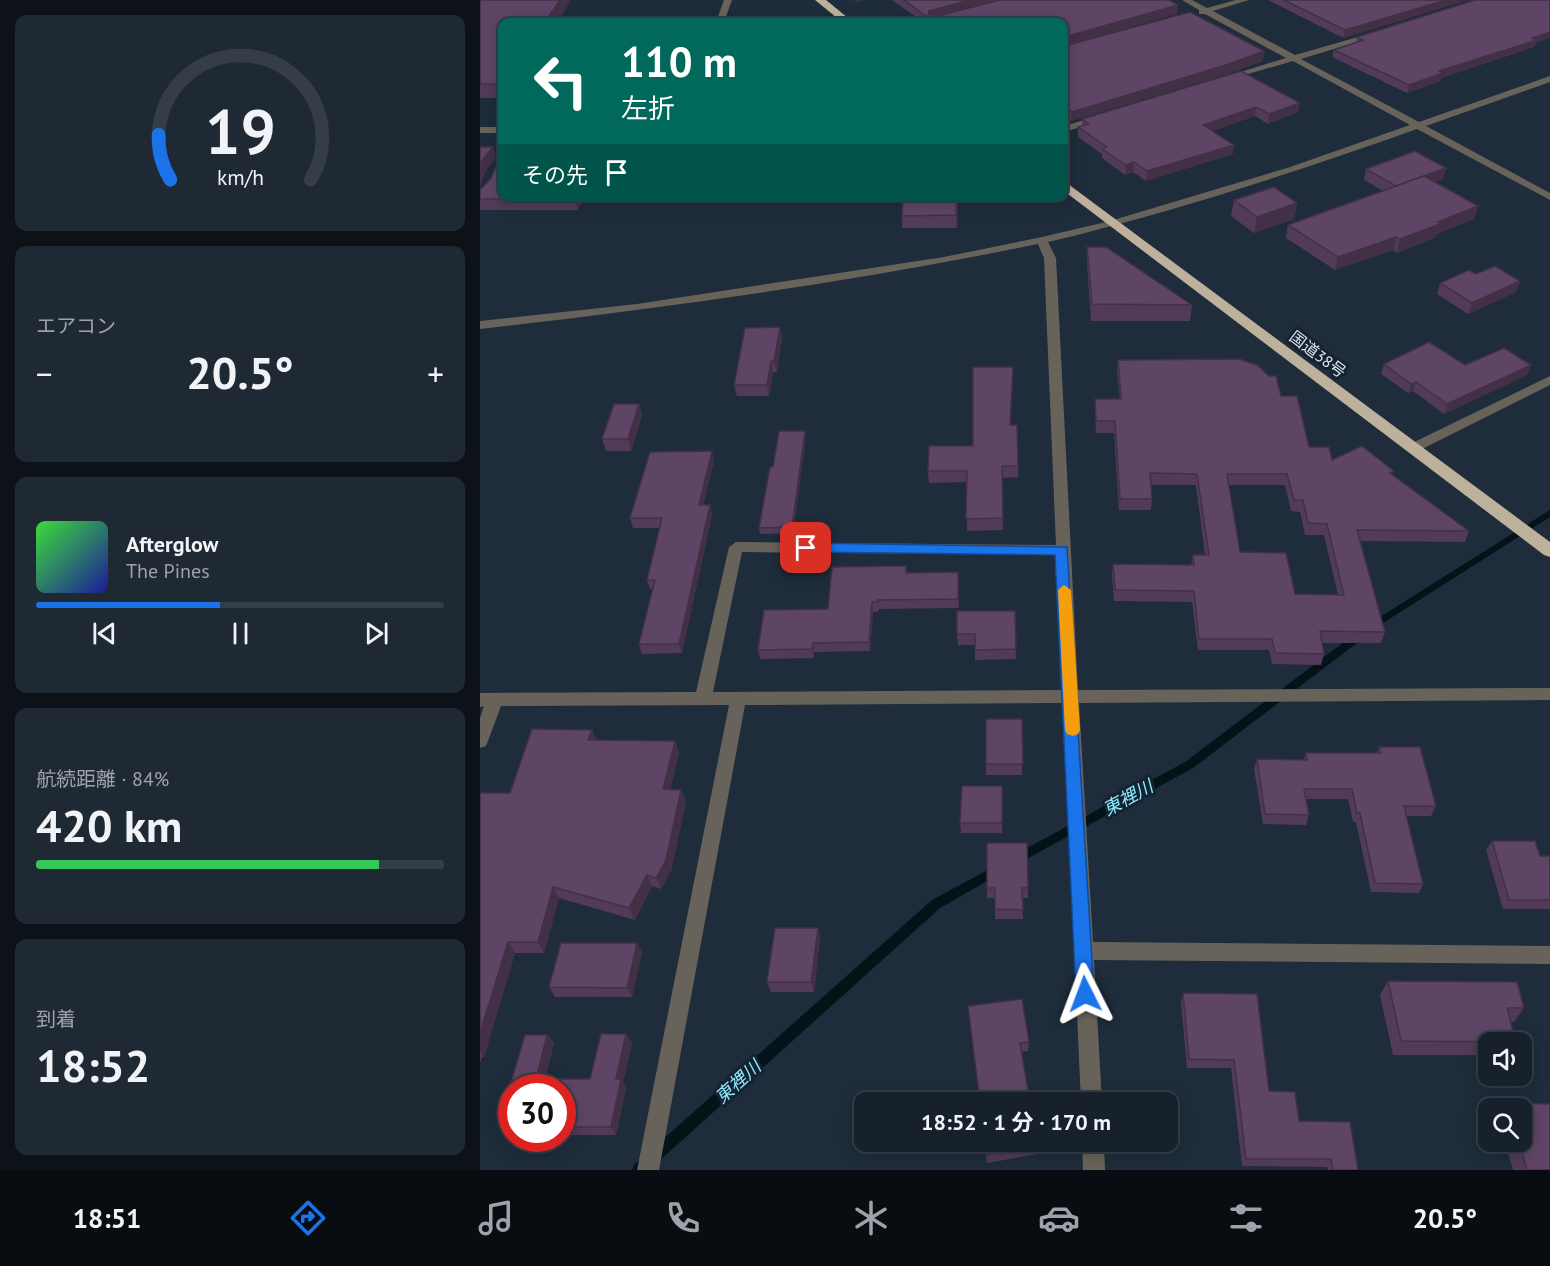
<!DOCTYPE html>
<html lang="ja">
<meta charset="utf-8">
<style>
:root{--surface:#16212c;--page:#1f2934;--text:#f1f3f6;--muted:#9ea3a9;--line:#353e48;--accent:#1a73e8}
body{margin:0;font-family:"PT Sans","Noto Sans JP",sans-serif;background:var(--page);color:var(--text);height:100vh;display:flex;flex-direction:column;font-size:22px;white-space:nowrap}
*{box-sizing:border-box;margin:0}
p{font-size:20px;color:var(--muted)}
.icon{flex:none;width:33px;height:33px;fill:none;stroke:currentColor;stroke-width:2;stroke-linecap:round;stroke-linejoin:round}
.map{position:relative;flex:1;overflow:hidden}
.drawer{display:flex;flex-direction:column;gap:15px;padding:15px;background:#0c1218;width:480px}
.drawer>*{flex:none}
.banner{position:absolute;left:18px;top:18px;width:570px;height:183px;border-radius:12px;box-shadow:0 3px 15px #0003,0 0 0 2px var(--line);background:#00695c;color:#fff;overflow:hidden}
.fabs{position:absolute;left:998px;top:1032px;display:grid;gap:12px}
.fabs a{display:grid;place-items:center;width:54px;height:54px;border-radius:12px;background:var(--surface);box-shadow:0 3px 15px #0003,0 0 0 2px var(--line);font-size:30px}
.speed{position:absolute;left:18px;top:1074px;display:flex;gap:12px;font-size:30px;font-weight:700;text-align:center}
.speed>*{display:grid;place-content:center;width:78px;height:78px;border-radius:50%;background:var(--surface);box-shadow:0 3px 15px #0003,0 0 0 2px var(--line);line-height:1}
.speed .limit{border:9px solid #d22;background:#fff;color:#111}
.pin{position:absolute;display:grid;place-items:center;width:51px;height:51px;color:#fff;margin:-26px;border-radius:12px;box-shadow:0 3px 9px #0006}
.me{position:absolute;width:66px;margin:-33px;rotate:357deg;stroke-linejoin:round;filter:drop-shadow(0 0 4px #0008)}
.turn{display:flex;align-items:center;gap:21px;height:126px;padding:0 24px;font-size:27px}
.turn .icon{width:78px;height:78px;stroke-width:2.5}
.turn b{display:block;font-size:42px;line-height:51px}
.then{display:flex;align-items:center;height:57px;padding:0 24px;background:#0003;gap:12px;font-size:22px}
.big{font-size:45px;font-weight:700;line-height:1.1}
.drawer .tile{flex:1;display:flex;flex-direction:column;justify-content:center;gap:9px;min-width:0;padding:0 21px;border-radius:12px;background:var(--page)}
.drawer .dial{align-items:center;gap:0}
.dial svg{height:156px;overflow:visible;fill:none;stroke:var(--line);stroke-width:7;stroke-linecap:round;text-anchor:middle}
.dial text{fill:var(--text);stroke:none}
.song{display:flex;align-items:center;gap:18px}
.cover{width:72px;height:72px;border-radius:9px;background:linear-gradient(135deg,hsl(120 70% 55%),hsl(240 70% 35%))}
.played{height:6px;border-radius:3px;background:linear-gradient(90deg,var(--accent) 45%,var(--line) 45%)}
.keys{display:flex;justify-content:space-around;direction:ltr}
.heat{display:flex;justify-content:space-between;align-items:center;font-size:33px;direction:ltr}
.charge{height:9px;border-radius:4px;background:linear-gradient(90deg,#34c759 84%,var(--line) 0)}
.trip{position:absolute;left:374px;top:1092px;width:324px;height:60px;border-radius:12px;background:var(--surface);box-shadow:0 3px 15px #0003,0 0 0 2px var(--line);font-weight:700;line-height:60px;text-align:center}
.menu{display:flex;height:96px;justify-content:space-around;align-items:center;background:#090d12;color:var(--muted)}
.menu .icon{width:42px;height:42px}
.menu .active{color:var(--accent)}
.menu b{font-size:27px;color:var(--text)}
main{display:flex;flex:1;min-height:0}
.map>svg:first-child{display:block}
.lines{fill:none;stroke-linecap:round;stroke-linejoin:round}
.stream{fill:#031317;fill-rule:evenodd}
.minor{fill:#68635a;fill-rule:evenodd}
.highway{fill:#beb19b;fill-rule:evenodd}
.wall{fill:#513b58;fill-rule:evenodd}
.shaded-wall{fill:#423047}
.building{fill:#5e4566;stroke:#423047;stroke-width:1.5;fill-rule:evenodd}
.route{fill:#1a73e8;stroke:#114b97;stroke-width:1.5}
.slow{fill:#f59e0b}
.labels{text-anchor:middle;stroke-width:6;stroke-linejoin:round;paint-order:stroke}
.street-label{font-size:16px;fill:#d9e2ec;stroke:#152231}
.water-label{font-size:18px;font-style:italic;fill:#8ceafc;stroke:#152231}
</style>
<main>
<section class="drawer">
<div class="tile dial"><svg viewBox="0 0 100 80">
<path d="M14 69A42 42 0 1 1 86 69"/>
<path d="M14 69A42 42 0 0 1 8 46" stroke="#1a73e8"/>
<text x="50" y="56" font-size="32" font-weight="700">19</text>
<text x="50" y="72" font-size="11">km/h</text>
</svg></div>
<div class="tile"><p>エアコン</p>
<div class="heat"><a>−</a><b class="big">20.5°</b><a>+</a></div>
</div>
<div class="tile">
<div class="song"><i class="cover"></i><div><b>Afterglow</b><p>The Pines</p></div></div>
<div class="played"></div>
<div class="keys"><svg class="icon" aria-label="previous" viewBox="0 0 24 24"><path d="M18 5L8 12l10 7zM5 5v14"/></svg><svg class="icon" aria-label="pause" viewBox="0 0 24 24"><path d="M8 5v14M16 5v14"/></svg><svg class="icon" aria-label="next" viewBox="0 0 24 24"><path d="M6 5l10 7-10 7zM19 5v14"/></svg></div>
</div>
<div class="tile"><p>航続距離 · 84%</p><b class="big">420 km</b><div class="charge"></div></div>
<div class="tile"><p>到着</p><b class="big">18:52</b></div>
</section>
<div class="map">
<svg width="1070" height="1170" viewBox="0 0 1070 1170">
<rect width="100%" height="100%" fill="#1e2c3b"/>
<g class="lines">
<g class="stream">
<path d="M1070 510V517L895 628H889L887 626 889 624Z"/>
<path d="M879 632 882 633 884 636 882 639 713 768 541 862 537 864 533 862 532 859 533 856 705 762 876 633Z"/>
<path d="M517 865 521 867 522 870 521 873 460 908 169 1170H152L154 1165 452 900Z"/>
</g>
<g class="minor">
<path d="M244 0H252L244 22H236Z"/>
<path d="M702 0H712L727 8 756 0H769L733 11 815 55 899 31V35L821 59 939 122 1070 76V82L946 126 1070 193V200L937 129C816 172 694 212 568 242L576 258 598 690 1070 688V700L599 703 613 942 1070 946V964L614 960 622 1102H601L583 703 265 705 179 1170H157L249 705 21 706 8 741 6 746 0 748V718L4 706 0 707V693L216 692 249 547 256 542 576 545 564 258 558 244C374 282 187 308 0 329V321L157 304 464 257 562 237 630 221 810 167 930 125 813 61 744 81V77L806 58 725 14H719V10ZM262 552 576 555 582 690 233 692Z"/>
<path d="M621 115 626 118 624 120 584 132V126Z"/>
<rect x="0" y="127" width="22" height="6"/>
<path d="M1070 376V385L938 451 933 452 926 448 928 445Z"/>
<path d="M602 1142H624L625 1170H603Z"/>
</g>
<g class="highway">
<path d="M335 0H346L373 22H362Z"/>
<path d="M584 181 1070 542V557L1064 555 584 191Z"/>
</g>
</g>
<g class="wall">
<path d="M0 0H91L77 22H22V98H0Z"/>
<path d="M412 0H689L697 14 584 22H443Z"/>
<path d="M788 0H988L863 38Z"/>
<path d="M877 37 1056 43 1054 47 961 78V81L927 93 852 57 854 50 876 42Z"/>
<path d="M584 46 784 51 783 61 747 74 591 121 584 116Z"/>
<path d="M761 71 818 112 788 124 775 116 732 131 753 154 666 181 653 172 645 175 622 158V154L598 137V127L602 126V119Z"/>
<path d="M886 169 963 179 955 182 998 206 994 219 957 234 956 237 917 253 913 250 855 270 806 238 808 225 903 191 884 180Z"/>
<path d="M0 189 22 196H104L98 210H0Z"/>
<path d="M423 196H478L477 228H422V216Z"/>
<path d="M754 200 817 203 814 219 774 233 751 216Z"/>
<path d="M607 247 712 305 710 321H611L607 263Z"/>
<path d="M996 274 1040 281 1036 292 988 314 957 294 960 283Z"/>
<path d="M300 327 302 338 297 372H293L289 396H257L254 385Z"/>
<path d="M638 360 801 396 829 447 852 460 914 471 912 474 989 531 985 542 880 541 905 632 901 643H842L844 654 841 665 792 664 789 650H718L712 602 634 601 632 575 633 564 711 565 713 555H725L716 485H671L672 499 671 510H639L634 433H616L615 410V399H640L637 371ZM749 485H805L811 511 820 512 825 535H844L858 595 815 594 760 552Z"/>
<path d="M904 364 985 365H1051L1047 375 964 414 933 391 928 393 901 374Z"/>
<path d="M533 378 530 425 538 466V477L522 478 523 530 487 531V482L449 483 448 471 493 446Z"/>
<path d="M159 404 162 416 151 451H126L122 439Z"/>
<path d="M325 431 326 436 313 533 280 534 279 528 293 467Z"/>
<path d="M234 461 223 505H230L232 515 202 653 162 654 159 644 173 589H170L167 580 180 528H153L150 518Z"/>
<path d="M426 566 427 573 478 572 479 608 399 609V611L393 612 390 651 334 652V658L280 659 278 650 348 609Z"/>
<path d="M535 611 536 659 495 660V645H478L477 634Z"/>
<path d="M542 719V775H506V764Z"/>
<path d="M112 730 116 740 195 741 199 753 190 790H201L206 802 191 871 181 889 172 886 155 920 79 898 64 953H35L4 1057H2L0 1063V793H30Z"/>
<path d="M899 747 956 806 951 816H926L943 884 939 893 891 892 876 822H873L868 799H826L829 815 826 825 783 824 774 769 777 759 824 760 826 753H897Z"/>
<path d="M522 786V833H481L480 823Z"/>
<path d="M1012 841 1060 856H1070V909H1023L1006 850Z"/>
<path d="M547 843 548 898H542L543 919H515V898H507V888Z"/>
<path d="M338 928 340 938 334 992H291L287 982Z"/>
<path d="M157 943 162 953 152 997H75L69 987Z"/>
<path d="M908 981 1044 1008 1034 1022H1031L1036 1042H1008V1055H913L900 995Z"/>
<path d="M703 993 789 1091 819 1121 878 1170H848L847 1167 762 1166 751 1068H707L701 1002Z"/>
<path d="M488 1006 549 1042 548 1051 541 1052 550 1102H500Z"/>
<path d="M121 1034H146L152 1043 143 1082 146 1088 136 1135H82V1088H32V1134H25L18 1126 45 1035H67L74 1043 65 1079H110Z"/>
<path d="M1011 1103 1070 1104V1170H1033L1026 1146H1009L1001 1116ZM1008 1108H1041V1142H1008Z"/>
<path d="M504 1142H557V1154L507 1163Z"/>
</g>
<g class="shaded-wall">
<path d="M80 0H91L77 22H65Z"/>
<path d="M375 0H385L375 2Z"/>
<path d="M489 0H522L451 19 448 17 449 11Z"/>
<path d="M966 0H988L863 38 865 30Z"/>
<path d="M698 5 697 14 584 46V37Z"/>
<path d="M1070 32V38L1056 43 1054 47 961 78V81L927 93 929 85 959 71Z"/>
<path d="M784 51 783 61 747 74 591 121 592 112Z"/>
<path d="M820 103 818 112 788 124 789 114Z"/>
<path d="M776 107 775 116 722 134 723 125Z"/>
<path d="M754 145 753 154 666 181 667 171Z"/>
<path d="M13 147 16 158 7 169 1 182 0 188V165L4 158Z"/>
<path d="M654 162 653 172 645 175 646 165Z"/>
<path d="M966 168 963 179 915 198 917 187Z"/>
<path d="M95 196H104L98 210 94 199Z"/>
<path d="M477 196H478L477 228 476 215Z"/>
<path d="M817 203 814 219 774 233 777 217Z"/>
<path d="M998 206 994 219 957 234 956 237 917 253 920 239 958 222Z"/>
<path d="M916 237 913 250 855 270 858 257Z"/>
<path d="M1040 281 1036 292 988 314 992 303Z"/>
<path d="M300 327 302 338 297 372 294 361Z"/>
<path d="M291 361 293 372 289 396 287 385Z"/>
<path d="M1051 365 1047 375 964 414 967 404Z"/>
<path d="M533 367V378L530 437V425Z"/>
<path d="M936 382 933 391 928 393 931 384Z"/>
<path d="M159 404 162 416 151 451 148 439Z"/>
<path d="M325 431 326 436 313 533 312 527Z"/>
<path d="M232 451 234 461 221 515 219 505Z"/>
<path d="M230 505 232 515 202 653 199 644Z"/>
<path d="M392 602 393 612 390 651 389 642Z"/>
<path d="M333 643 334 652V658L332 649Z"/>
<path d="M112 730 117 742 108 740Z"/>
<path d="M195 741 199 753 188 801 183 789Z"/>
<path d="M201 790 206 802 191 871 181 889 176 878Z"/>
<path d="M167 875 172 886 155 920 149 908Z"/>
<path d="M73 887 79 898 64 953 58 942Z"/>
<path d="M338 928 340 938 334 992 331 982Z"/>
<path d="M28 942 35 953 4 1057 0 1052V1033Z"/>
<path d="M157 943 162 953 152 997 147 988Z"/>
<path d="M146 1034 152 1043 143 1082 146 1088 136 1135 131 1127 136 1079Z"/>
<path d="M67 1035 74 1043 63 1088 56 1079Z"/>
</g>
<g class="building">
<path d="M0 0H80L65 22H22V84H0Z"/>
<path d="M424 0H489L449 11 448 15H462L520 0H689L698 5 584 37V39V22H450H454Z"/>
<path d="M804 0H966L865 30Z"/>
<path d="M995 0H1070V32L1052 38 1057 40 959 71 963 73 929 85 854 50 883 40 877 37Z"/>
<path d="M710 12 784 51 749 64 592 112 584 106V46Z"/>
<path d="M761 71 820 103 789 114 776 107 723 125 754 145 667 171 654 162 646 165 622 149 627 147 598 127 609 124 602 119Z"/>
<path d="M0 147H13L4 158 0 165Z"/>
<path d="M21 147H22V196H95L94 199H0V189L2 188 11 178 17 164Z"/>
<path d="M935 151 966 168 916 186 886 169Z"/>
<path d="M944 176 998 206 958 222 960 224 920 239 916 237 858 257 808 225Z"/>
<path d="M794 187 817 203 777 217 754 200Z"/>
<path d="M423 196H477L476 215 422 216Z"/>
<path d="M607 247H626L712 305 612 304Z"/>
<path d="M1015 266 1040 281 992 303 960 283 989 270 996 274Z"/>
<path d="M300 327 294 361H291L287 385H254L265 328Z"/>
<path d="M949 342 985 365 1024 348 1051 365 967 404 936 382 931 384 904 364Z"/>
<path d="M759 359 777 365 789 376H796L801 396H817L829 447H849L852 460 882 446 914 471 910 473 989 531 877 530 905 632 840 631 844 654 795 653 792 639H719L714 591 635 590 633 564 714 565 713 555H729L717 474 670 473 672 499H640L635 421H616L615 399H641L638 360ZM747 474H807L814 500H823L828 523 847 524 864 595 815 594 806 553 760 552Z"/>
<path d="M493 367H533L530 425H537L538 466H522L523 518 486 519 487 471H448L449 446H493Z"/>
<path d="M134 404H159L148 439H122Z"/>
<path d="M299 431H325L312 527 279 528 290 467H293Z"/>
<path d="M232 451 219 505H230L199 644H159L175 580H167L182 518H150L170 452Z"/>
<path d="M426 566V573L478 572V599L398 600V602H392L389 642 333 643 332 649 278 650 284 610 348 609 352 567Z"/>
<path d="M477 611H535L536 649 495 650V634H477Z"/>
<path d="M506 719H542L543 764H506Z"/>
<path d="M52 729 112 730 108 740 195 741 183 789 201 790 186 860 176 878 167 875 149 908 73 887 58 942H28L0 1033V793H30Z"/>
<path d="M899 747H940L956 806H924L943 884 895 883 880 813H877L872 789H824L829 815 785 814 777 759 827 760 826 753H901Z"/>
<path d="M482 786H522V823H480Z"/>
<path d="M1012 841H1055L1060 856H1070V900H1029Z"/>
<path d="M507 843H547L548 888H542L543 910 515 909V888H507Z"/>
<path d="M295 928H338L331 982H287Z"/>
<path d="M81 943H157L147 988 69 987Z"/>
<path d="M908 981 1037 982 1044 1008H1027L1036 1042 921 1041Z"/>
<path d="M703 993 777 994 789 1091 815 1092 819 1121 870 1122 878 1170H853L851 1159H766L754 1060 709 1059Z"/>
<path d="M542 999 549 1042 540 1043 550 1102H500L488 1006Z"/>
<path d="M121 1034H146L136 1079H141L131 1127H82V1088H32V1126H18L45 1035H67L56 1079H110Z"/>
<path d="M1011 1103 1070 1104V1170H1047L1039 1142H1041V1108H1012Z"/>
<path d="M505 1142H557V1146L507 1155Z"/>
</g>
<path class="route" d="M326 543 587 547 614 994 612 1000 605 1003 599 1000 596 994 575 555 326 552 319 548Z"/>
<path class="slow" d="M584 585 591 590 600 730 598 734 593 736 587 734 585 730 578 590Z"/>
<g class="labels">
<g class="street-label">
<text transform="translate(838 354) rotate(37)" y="6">国道38号</text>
</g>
<g class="water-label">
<text transform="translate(648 798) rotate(-29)" y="6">東裡川</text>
<text transform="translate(258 1082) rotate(-42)" y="6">東裡川</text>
</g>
</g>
</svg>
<div class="fabs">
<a><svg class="icon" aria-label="sound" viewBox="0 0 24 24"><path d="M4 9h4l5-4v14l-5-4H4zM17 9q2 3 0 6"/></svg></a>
<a><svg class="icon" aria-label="search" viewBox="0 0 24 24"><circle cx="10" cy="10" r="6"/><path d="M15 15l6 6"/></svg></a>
</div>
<div class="speed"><div class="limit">30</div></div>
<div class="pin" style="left:326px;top:548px;background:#d93025"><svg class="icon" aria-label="arrive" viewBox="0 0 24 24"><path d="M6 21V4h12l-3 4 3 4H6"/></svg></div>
<svg class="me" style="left:605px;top:994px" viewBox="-20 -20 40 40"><path d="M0-17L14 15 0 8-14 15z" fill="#1a73e8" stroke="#fff" stroke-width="4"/></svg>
<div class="trip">18:52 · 1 分 · 170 m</div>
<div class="banner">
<div class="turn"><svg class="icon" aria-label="left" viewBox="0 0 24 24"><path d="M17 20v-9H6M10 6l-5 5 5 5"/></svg><div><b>110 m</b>左折</div></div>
<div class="then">その先<svg class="icon" aria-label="arrive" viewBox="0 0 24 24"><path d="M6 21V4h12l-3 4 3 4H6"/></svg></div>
</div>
</div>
</main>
<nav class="menu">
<b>18:51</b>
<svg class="icon active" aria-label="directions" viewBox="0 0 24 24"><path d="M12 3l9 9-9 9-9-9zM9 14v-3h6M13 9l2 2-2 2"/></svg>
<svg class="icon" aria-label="music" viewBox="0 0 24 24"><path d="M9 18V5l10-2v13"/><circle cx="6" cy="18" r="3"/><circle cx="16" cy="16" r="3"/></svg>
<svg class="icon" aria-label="phone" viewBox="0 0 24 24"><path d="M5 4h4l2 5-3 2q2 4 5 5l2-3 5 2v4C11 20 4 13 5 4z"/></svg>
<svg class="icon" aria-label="climate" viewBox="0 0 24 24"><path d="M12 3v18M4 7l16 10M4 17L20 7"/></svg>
<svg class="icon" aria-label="car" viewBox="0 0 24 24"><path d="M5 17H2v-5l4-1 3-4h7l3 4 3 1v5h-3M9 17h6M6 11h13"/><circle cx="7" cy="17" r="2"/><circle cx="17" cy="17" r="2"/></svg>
<svg class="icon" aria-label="filters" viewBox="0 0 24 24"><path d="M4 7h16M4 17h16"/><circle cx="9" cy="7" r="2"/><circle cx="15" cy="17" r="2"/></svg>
<b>20.5°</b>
</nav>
